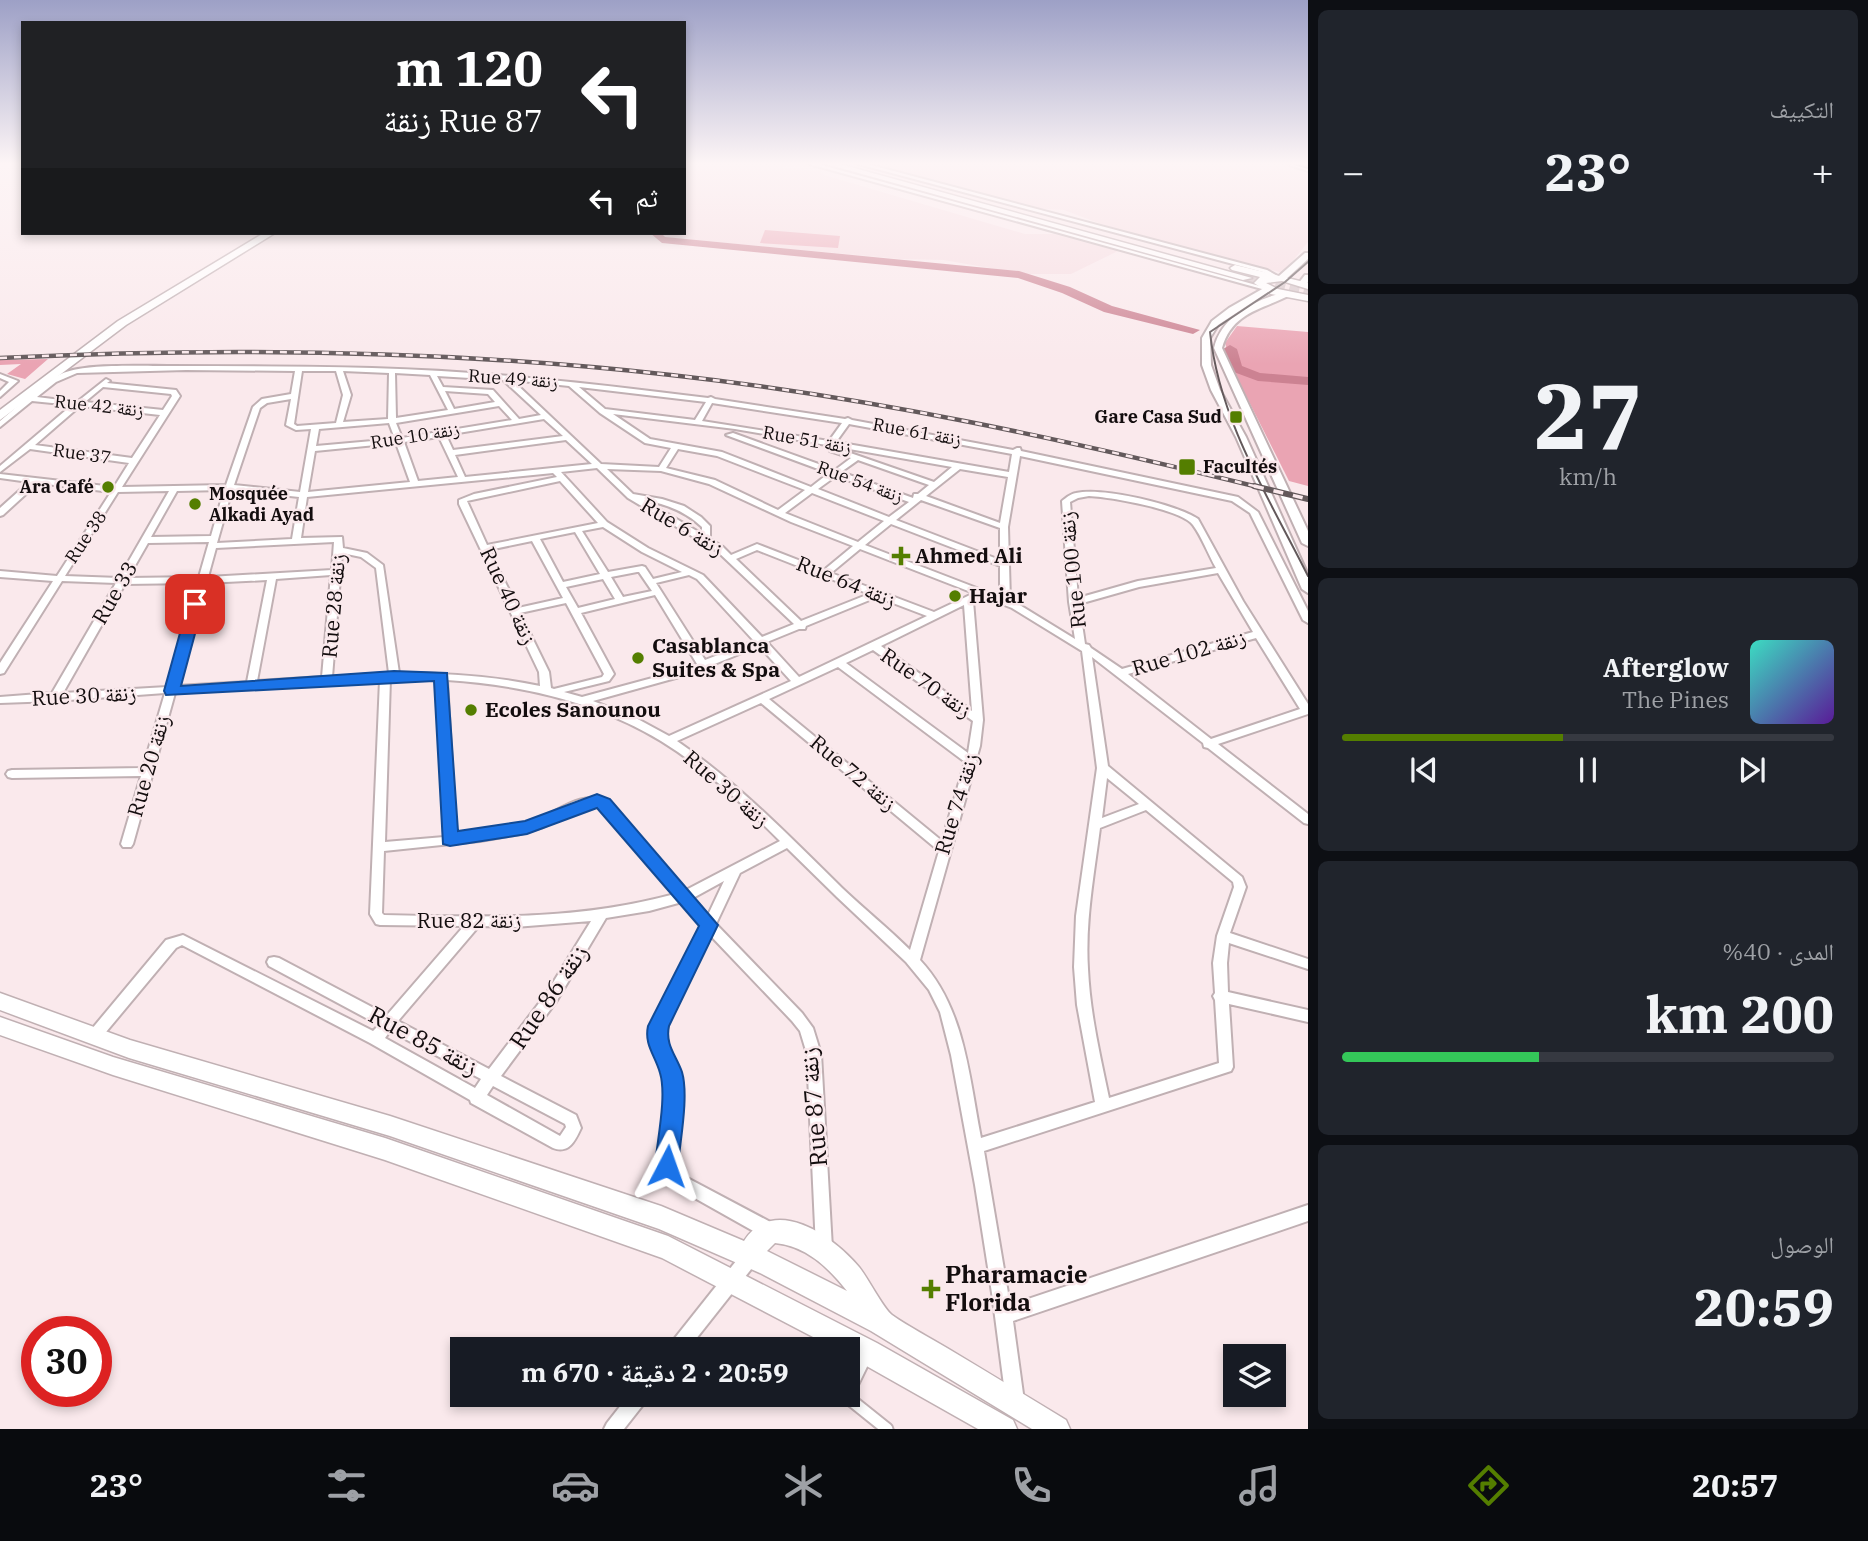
<!DOCTYPE html>
<html lang="ar">
<meta charset="utf-8">
<style>
:root{--surface:#171b24;--page:#20242c;--text:#f1f3f6;--muted:#9ea1a6;--line:#363941;--accent:#547e00}
body{margin:0;font-family:"IBM Plex Serif","Noto Naskh Arabic",serif;background:var(--page);color:var(--text);direction:rtl;height:100vh;display:flex;flex-direction:column;font-size:26px;white-space:nowrap}
*{box-sizing:border-box;margin:0}
p{font-size:23px;color:var(--muted)}
.icon{flex:none;width:38px;height:38px;fill:none;stroke:currentColor;stroke-width:2;stroke-linecap:round;stroke-linejoin:round}
.map{position:relative;flex:1;overflow:hidden;direction:ltr}
.details{display:flex;flex-direction:column;gap:10px;padding:10px;background:#0d0f14;width:560px}
.details>*{flex:none}
.guide{position:absolute;left:21px;top:21px;width:665px;height:214px;border-radius:0px;box-shadow:0 4px 10px #0003;direction:rtl;background:#202124;color:#fff;overflow:hidden}
.buttons{position:absolute;left:1223px;top:1344px;display:grid;gap:14px}
.buttons a{display:grid;place-items:center;width:63px;height:63px;border-radius:0px;background:var(--surface);box-shadow:0 4px 10px #0003;font-size:35px}
.speed{position:absolute;left:21px;top:1316px;display:flex;gap:14px;font-size:35px;font-weight:700;text-align:center}
.speed>*{display:grid;place-content:center;width:91px;height:91px;border-radius:50%;background:var(--surface);box-shadow:0 4px 10px #0003;line-height:1}
.speed .limit{border:10px solid #d22;background:#fff;color:#111}
.pin{position:absolute;display:grid;place-items:center;width:60px;height:60px;color:#fff;margin:-30px;border-radius:14px;box-shadow:0 4px 10px #0006}
.me{position:absolute;width:77px;margin:-38px;rotate:4deg;stroke-linejoin:round;filter:drop-shadow(0 0 5px #0008)}
.turn{display:flex;align-items:center;gap:24px;height:147px;padding:0 28px;font-size:32px}
.turn .icon{width:91px;height:91px;stroke-width:2.5}
.turn b{display:block;font-size:49px;line-height:60px}
.then{display:flex;align-items:center;height:66px;padding:0 28px;background:#0003;gap:14px;font-size:26px}
.big{font-size:52px;font-weight:800;line-height:1.1}
.details .card{flex:1;display:flex;flex-direction:column;justify-content:center;gap:10px;min-width:0;padding:0 24px;border-radius:10px;background:var(--page)}
.details .dial{align-items:center;gap:0}
.dial b{font-size:91px;line-height:1}
.song{display:flex;align-items:center;gap:21px}
.cover{width:84px;height:84px;border-radius:10px;background:linear-gradient(135deg,hsl(170 70% 55%),hsl(270 70% 35%))}
.played{height:7px;border-radius:4px;background:linear-gradient(90deg,var(--accent) 45%,var(--line) 45%)}
.keys{display:flex;justify-content:space-around;direction:ltr}
.heat{display:flex;justify-content:space-between;align-items:center;font-size:38px;direction:ltr}
.charge{height:10px;border-radius:5px;background:linear-gradient(90deg,#34c759 40%,var(--line) 0)}
.trip{position:absolute;left:450px;top:1337px;width:410px;height:70px;border-radius:0px;background:var(--surface);box-shadow:0 4px 10px #0003;font-weight:800;line-height:70px;text-align:center;direction:rtl}
.menu{display:flex;height:112px;justify-content:space-around;align-items:center;background:#090b0e;color:var(--muted)}
.menu .icon{width:49px;height:49px}
.menu .on{color:var(--accent)}
.menu b{font-size:32px;color:var(--text)}
main{display:flex;flex:1;min-height:0}
.map>svg:first-child{display:block}
.built{fill:#f6dce1}
.green{fill:#eaa4b3}
.lines{fill:none;stroke-linecap:round;stroke-linejoin:round}
.river{fill:#cc8292;fill-rule:evenodd}
.trunk-tunnel{stroke:#d7c8cb;stroke-width:10;stroke-dasharray:10 4.5;stroke-linecap:butt}
.pedestrian-casing{stroke:#c0b0b3;stroke-width:15}
.minor-casing{stroke:#c0b0b3;stroke-width:4}
.tertiary-casing{stroke:#c0b0b3;stroke-width:4}
.secondary-casing{stroke:#c0b0b3;stroke-width:3}
.primary-casing{stroke:#c0b0b3;stroke-width:3}
.trunk-casing{stroke:#c0b0b3;stroke-width:3}
.pedestrian{stroke:#fff;stroke-width:11}
.minor{fill:#fff;fill-rule:evenodd}
.tertiary{fill:#fff;fill-rule:evenodd}
.secondary{fill:#fff;fill-rule:evenodd}
.primary{fill:#fff;fill-rule:evenodd}
.trunk{fill:#fff;fill-rule:evenodd}
.tram{stroke:#63595b;stroke-width:2}
.rail-far1-casing{stroke:#63595b;stroke-width:4.5}
.rail-casing{stroke:#63595b;stroke-width:6}
.rail-far1{stroke:#fae9ec;stroke-width:2.5;stroke-dasharray:7;stroke-linecap:butt}
.rail{stroke:#fae9ec;stroke-width:3.5;stroke-dasharray:10;stroke-linecap:butt}
.route{fill:#1a73e8;stroke:#114b97;stroke-width:2}
.poi-dot{fill:#547e00;stroke:#fae9ec;stroke-width:2.5}
.labels{text-anchor:middle;stroke-width:5;stroke-linejoin:round;paint-order:stroke}
.far-street-label{font-size:18px;fill:#130d0e;stroke:#fae9ec}
.far-poi-label{font-size:18px;font-weight:bold;fill:#130d0e;stroke:#fae9ec;text-anchor:end}
.street-label{font-size:21px;fill:#130d0e;stroke:#fae9ec}
.poi-label{font-size:21px;font-weight:bold;fill:#130d0e;stroke:#fae9ec;text-anchor:start}
.near-street-label{font-size:24px;fill:#130d0e;stroke:#fae9ec}
.near-poi-label{font-size:24px;font-weight:bold;fill:#130d0e;stroke:#fae9ec;text-anchor:start}
</style>
<main>
<section class="details">
<div class="card"><p>التكييف</p>
<div class="heat"><a>−</a><b class="big">23°</b><a>+</a></div>
</div>
<div class="card dial"><b>27</b><p>km/h</p></div>
<div class="card">
<div class="song"><i class="cover"></i><div><b>Afterglow</b><p>The Pines</p></div></div>
<div class="played"></div>
<div class="keys"><svg class="icon" aria-label="previous" viewBox="0 0 24 24"><path d="M18 5L8 12l10 7zM5 5v14"/></svg><svg class="icon" aria-label="pause" viewBox="0 0 24 24"><path d="M8 5v14M16 5v14"/></svg><svg class="icon" aria-label="next" viewBox="0 0 24 24"><path d="M6 5l10 7-10 7zM19 5v14"/></svg></div>
</div>
<div class="card"><p>المدى · 40%</p><b class="big">200 km</b><div class="charge"></div></div>
<div class="card"><p>الوصول</p><b class="big">20:59</b></div>
</section>
<div class="map">
<svg width="1308" height="1429" viewBox="0 0 1308 1429">
<rect width="100%" height="100%" fill="#fae9ec"/>
<g class="built">
<path d="M684 164H782L783 168 820 171 824 175 1025 234H1054L1118 251 1071 274H1024L944 260 900 259 662 237 659 233H684Z"/>
<path d="M871 164H1287L1308 171V242L1283 273 1109 227 1064 210 1042 209Z"/>
</g>
<g class="green">
<path d="M765 230 840 236 838 248 760 243Z"/>
<path d="M1237 326 1308 332V486L1289 481 1233 370 1225 343Z"/>
<path d="M48 359 25 379 7 374 21 364 0 365V360Z"/>
</g>
<g class="lines">
<g class="river">
<path d="M650 233H661L665 237 1019 271 1070 287 1112 306 1200 330 1193 334 1104 312 1062 293 1018 278 662 243Z"/>
<path d="M1230 345 1237 349 1242 366 1260 373 1308 377V385L1258 381 1231 371 1223 349Z"/>
</g>
<path class="trunk-tunnel" d="M1247 278 1308 295"/>
<defs>
<path id="pedestrian" d="M867 1354 849 1391 852 1401 887 1429"/>
<g id="minor">
<path d="M809 164H818L1267 288 1262 289Z"/>
<path d="M858 164H867L1267 270 1281 278 1276 279 1263 272Z"/>
<path d="M170 366C237 366 305 366 372 368 485 371 597 384 708 398L711 397 715 399 845 419 848 418 852 420 1013 450 1017 448H1020L1021 451 1238 497 1258 512 1308 611V623L1303 620 1250 513 1232 501 1020 456 1008 527 1010 601 1018 604 1075 639 1069 602 1062 501C1066 498 1070 494 1076 493 1103 487 1175 504 1198 519L1243 601 1308 704V714L1218 744 1308 814V824L1304 823 1208 748 1204 747 1203 743 1092 657 1108 766 1242 877 1246 887 1230 933 1308 959V969L1229 943 1227 963 1228 992 1308 1010V1022L1229 1004 1233 1067 1231 1071 984 1151 1010 1305 1308 1205V1221L1013 1321 1024 1401 1021 1407 1015 1410 1009 1407 1006 1401 992 1293 975 1185 951 1055 940 1012 929 990 906 962 837 897 787 848 740 873 716 924 802 1013 813 1028 821 1054 832 1248 830 1254 824 1256 818 1254 816 1248 807 1054 800 1031 792 1021 710 935 666 1026C663 1050 680 1067 680 1090 680 1116 667 1148 678 1173L776 1225 778 1231 776 1237 770 1239 764 1237 668 1183C648 1146 672 1115 665 1079 661 1060 649 1047 652 1026L702 926 682 902 649 911 606 918 556 1002 501 1076 576 1115 581 1128C575 1141 569 1154 553 1148L471 1103 470 1100 370 1043 182 945 176 948 101 1038 96 1040 91 1038 89 1034 91 1030 166 940 183 935 373 1031 379 1025 269 966 267 962 269 958 274 957 279 958 387 1015 464 926 380 925 376 924 370 914 380 680 175 693 133 844 131 847H123L121 844 141 776 12 778 8 777 6 774 8 771 12 770 143 768 165 693 55 701 0 703V697L52 693 116 583 62 581 4 673 0 674V663L53 581 0 577V571L57 576 111 492 38 483 3 515 0 516V508L29 482 0 478V474L114 487 129 463 30 449 0 472V466L72 405 32 401 0 427V421C20 405 38 385 61 374 83 363 143 366 170 366ZM186 370 295 371 291 394 262 399 253 407 226 485 122 487 180 396 176 390 107 383 110 381 106 379 77 402 37 397 56 382 77 373ZM302 371H336L343 395 336 423 297 426 294 424ZM343 371 389 373 388 419 343 422 351 395ZM395 373 430 375 448 410 396 418ZM437 376 503 380 541 415 519 419 493 390 443 387ZM512 380 569 386 600 413 645 443 671 448 659 467 601 464ZM103 387 171 394 172 396 163 410 85 402ZM579 387 706 402 695 420 605 409ZM445 391 488 394 495 402 454 409ZM291 399 286 425 296 430 311 429 300 492 234 485 260 408 267 403ZM712 403 842 423 829 441 702 421ZM80 406 160 415 132 458 35 445ZM499 406 512 420 402 438 396 423ZM613 414 735 429 952 467 934 482 833 447H830V451L851 458 835 470 733 433 726 435 829 473 811 487 722 452 650 439ZM544 419 563 436 453 450 446 435ZM389 423 395 439 316 446 319 429ZM849 424 1012 454 1009 472 836 442ZM439 437 458 477 418 481 404 442ZM566 440 592 464 465 477 455 455ZM396 443 410 482 308 492 315 451ZM678 449 717 456 805 490 778 510 715 480 666 468ZM858 460 929 485 918 494H914L913 498 841 472ZM597 468 628 498 717 551 794 624 762 637 703 575 648 548 607 522 561 472ZM607 469 661 471 709 484 791 522 853 546 824 570 757 544 731 555 723 547 710 539V526L701 517 684 506 662 499 633 494ZM960 469 1008 477 1000 523 926 496ZM553 473 557 477 474 494 459 500V504L539 672 540 686C493 676 447 673 399 673L383 565 367 553 343 548 342 537 301 538 307 497ZM836 476 909 502 889 517 818 489ZM560 481 598 523 487 545 467 501ZM224 490 211 536 151 537 177 491ZM232 490 299 497 292 539 217 543ZM169 491 119 578 65 576 118 492ZM812 493 884 521 858 542 785 513ZM1089 496C1109 497 1181 509 1193 525 1202 537 1208 554 1216 568L1138 581 1078 598 1070 502 1078 498ZM644 500C666 504 685 511 702 527V534ZM921 500 1000 528V560L896 520ZM891 524 1000 566V597L865 545ZM603 527 642 552 682 572 653 579 645 567 642 566 608 572 582 531ZM575 532 600 574 563 582 540 539ZM532 541 563 598 518 608 489 550ZM209 542 199 577 128 578 148 543ZM334 542 332 570 208 577 216 548ZM860 549 1012 608 1082 651 1097 768 1076 916 1074 967 1077 1005 1095 1102 981 1138C969 1077 965 1008 920 960L975 765 977 762 976 760 980 746 983 720 973 601 978 597 976 595H970L934 612 831 573ZM757 550 869 594 801 621 736 559ZM342 553 361 557 376 568 389 673 332 677ZM637 572H639L652 591 623 597 611 577ZM1218 573 1253 632 1122 669 1091 648 1089 645 1085 644 1079 604 1139 587ZM331 575 322 677 257 681 276 579ZM689 575 697 579 754 641 705 660 656 583ZM603 579 615 599 578 608 566 587ZM267 580 247 682 177 686 206 583ZM197 583 167 687 63 693 125 584ZM655 595 697 664 682 670 582 697 564 692 609 681 614 674 581 613ZM877 597 927 616 799 677 767 642 799 629H805L806 626ZM566 603 604 674 602 677 554 689 551 688 549 672 520 613ZM964 605 972 711 881 646ZM1256 638 1300 709 1211 739 1128 674ZM759 646 791 681 669 736 634 717 593 701 690 674ZM873 650 973 721 968 753 846 663ZM838 667 965 762 942 841 769 699ZM390 679H437L444 837 385 842ZM447 680C522 685 597 702 661 741 705 768 744 805 780 841L686 890 608 801C577 790 559 813 531 822 507 830 481 833 456 836ZM761 703 939 851 910 950C888 928 864 909 842 888 789 836 738 783 677 741ZM1107 778 1139 804 1102 818ZM589 806 600 807 675 894C576 921 484 917 384 915L382 913 384 851 480 841 520 834 543 827 575 811ZM1146 810 1233 882 1234 887 1217 936 1213 963 1215 993 1213 996 1215 1000 1219 1063 1109 1098C1100 1055 1090 1013 1088 969 1085 922 1094 875 1100 828ZM724 881 708 915 693 898ZM591 921 546 994 489 1069 398 1021 479 926 515 927ZM390 1031 481 1079 475 1088 385 1038ZM493 1086 565 1124 566 1127 560 1136 487 1095Z"/>
<path d="M0 374 18 381 0 397V391L9 382 0 378Z"/>
<path d="M750 1249 756 1251 758 1257 756 1263 688 1349H669L671 1343 744 1251Z"/>
<path d="M629 1395H649L646 1401 624 1429H604L607 1423Z"/>
</g>
<g id="tertiary">
<path d="M1289 164 1308 167V171L1290 165Z"/>
<path d="M1305 253H1308V259L1285 280H1279V276Z"/>
<path d="M1305 275H1308V282L1305 286H1299L1298 284Z"/>
<path d="M1264 288 1271 290 1218 325 1210 338 1211 365 1220 390 1246 437 1308 575V593L1302 589 1236 437 1211 390 1202 365V338L1212 321 1229 308Z"/>
<path d="M1285 292 1292 294C1265 309 1232 311 1222 348L1308 531V546L1302 543 1214 348C1222 315 1255 300 1285 292Z"/>
</g>
<g id="secondary">
<path d="M0 993 130 1040 390 1116 661 1206 744 1241C774 1194 833 1236 859 1267 868 1278 883 1308 892 1315 909 1327 929 1337 947 1348 987 1372 1027 1396 1066 1420L1070 1429H1032L871 1331 760 1273 659 1229 390 1136 129 1058 0 1010ZM775 1243C806 1246 828 1267 847 1291L767 1251Z"/>
<path d="M0 1017 113 1057 385 1138 668 1236 877 1343 1013 1420 1017 1429H978L847 1355V1349H836L662 1258 385 1160 113 1075 0 1035Z"/>
</g>
<path id="primary" d="M264 233H275L126 325 0 420V410L118 321Z"/>
<g id="trunk">
<path d="M826 164H840L1252 278 1243 280Z"/>
<path d="M1235 265 1308 283V289L1282 281 1266 283 1278 289 1308 295V301L1271 294 1254 283 1260 277 1232 270 1230 268Z"/>
</g>
</defs>
<use href="#pedestrian" class="pedestrian-casing"/>
<use href="#minor" class="minor-casing"/>
<use href="#tertiary" class="tertiary-casing"/>
<use href="#secondary" class="secondary-casing"/>
<use href="#primary" class="primary-casing"/>
<use href="#trunk" class="trunk-casing"/>
<use href="#pedestrian" class="pedestrian"/>
<use href="#minor" class="minor"/>
<use href="#tertiary" class="tertiary"/>
<use href="#secondary" class="secondary"/>
<use href="#primary" class="primary"/>
<use href="#trunk" class="trunk"/>
<g class="tram">
<path d="M1295 164 1308 168"/>
<path d="M1308 262 1285 282 1210 332C1219 420 1269 498 1308 576"/>
</g>
<defs>
<path id="rail-far1" d="M0 358C223 347 449 350 671 375 870 397 1068 440 1262 488"/>
<path id="rail" d="M1254 486 1308 499"/>
</defs>
<use href="#rail-far1" class="rail-far1-casing"/>
<use href="#rail" class="rail-casing"/>
<use href="#rail-far1" class="rail-far1"/>
<use href="#rail" class="rail"/>
</g>
<linearGradient id="sky" x2="0" y2="1"><stop stop-color="#9da0c6"/><stop offset="0.45" stop-color="#fdf5f6"/><stop offset="1" stop-color="#fdf5f6" stop-opacity="0"/></linearGradient>
<rect width="1308" height="364" fill="url(#sky)"/>
<path class="route" d="M195 599 203 604 181 686 394 671 447 673 458 831 525 821 597 794 610 799 718 925 669 1026C665 1045 676 1055 682 1072 689 1096 680 1141 678 1166L675 1174 667 1177 659 1174 655 1166C657 1141 667 1096 660 1073 655 1055 644 1045 648 1026L699 926 597 808 527 834 450 846 443 844 434 681 166 695 164 691 188 604Z"/>
<g class="poi-dot">
<rect x="1229" y="410" width="14" height="14" rx="3.5"/>
<rect x="1178" y="458" width="18" height="18" rx="3.5"/>
<circle cx="108" cy="487" r="7"/>
<circle cx="195" cy="504" r="7"/>
<path d="M897.5 545.5h7v7h7v7h-7v7h-7v-7h-7v-7h7z"/>
<circle cx="955" cy="596" r="7"/>
<circle cx="638" cy="658" r="7"/>
<circle cx="471" cy="710" r="7"/>
<path d="M927.5 1278.5h7v7h7v7h-7v7h-7v-7h-7v-7h7z"/>
</g>
<g class="labels">
<g class="far-street-label">
<text transform="translate(513 379) rotate(4)" y="6">Rue 49 زنقة</text>
<text transform="translate(99 406) rotate(6)" y="6">Rue 42 زنقة</text>
<text transform="translate(917 432) rotate(10)" y="6">Rue 61 زنقة</text>
<text transform="translate(415 436) rotate(-9)" y="6">Rue 10 زنقة</text>
<text transform="translate(807 440) rotate(10)" y="6">Rue 51 زنقة</text>
<text transform="translate(82 454) rotate(8)" y="6">Rue 37</text>
<text transform="translate(860 482) rotate(20)" y="6">Rue 54 زنقة</text>
<text transform="translate(86 537) rotate(-56)" y="6">Rue 38</text>
</g>
<g class="far-poi-label">
<text x="1222" y="423">Gare Casa Sud</text>
<text x="1203" y="473" text-anchor="start">Facultés</text>
<text x="94" y="493">Ara Café</text>
<text x="209" y="500" text-anchor="start">Mosquée<tspan x="209" dy="21">Alkadi Ayad</tspan></text>
</g>
<g class="street-label">
<text transform="translate(682 527) rotate(31)" y="7">Rue 6 زنقة</text>
<text transform="translate(1073 570) rotate(-96)" y="7">Rue 100 زنقة</text>
<text transform="translate(846 582) rotate(22)" y="7">Rue 64 زنقة</text>
<text transform="translate(115 593) rotate(-60)" y="7">Rue 33</text>
<text transform="translate(508 596) rotate(65)" y="7">Rue 40 زنقة</text>
<text transform="translate(334 606) rotate(-85)" y="7">Rue 28 زنقة</text>
<text transform="translate(1189 653) rotate(-16)" y="7">Rue 102 زنقة</text>
<text transform="translate(926 683) rotate(35)" y="7">Rue 70 زنقة</text>
<text transform="translate(84 696) rotate(-3)" y="7">Rue 30 زنقة</text>
<text transform="translate(149 766) rotate(-74)" y="7">Rue 20 زنقة</text>
<text transform="translate(853 773) rotate(40)" y="7">Rue 72 زنقة</text>
<text transform="translate(726 789) rotate(41)" y="7">Rue 30 زنقة</text>
<text transform="translate(957 804) rotate(-73)" y="7">Rue 74 زنقة</text>
<text x="469" y="928">Rue 82 زنقة</text>
</g>
<g class="poi-label">
<text x="915" y="563">Ahmed Ali</text>
<text x="969" y="603">Hajar</text>
<text x="652" y="653">Casablanca<tspan x="652" dy="24">Suites &amp; Spa</tspan></text>
<text x="485" y="717">Ecoles Sanounou</text>
</g>
<g class="near-street-label">
<text transform="translate(549 997) rotate(-56)" y="8">Rue 86 زنقة</text>
<text transform="translate(423 1041) rotate(28)" y="8">Rue 85 زنقة</text>
<text transform="translate(814 1107) rotate(-95)" y="8">Rue 87 زنقة</text>
</g>
<g class="near-poi-label">
<text x="945" y="1283">Pharamacie<tspan x="945" dy="28">Florida</tspan></text>
</g>
</g>
</svg>
<div class="buttons">
<a><svg class="icon" aria-label="layers" viewBox="0 0 24 24"><path d="M12 4l9 5-9 5-9-5zM3 14l9 5 9-5"/></svg></a>
</div>
<div class="speed"><div class="limit">30</div></div>
<div class="pin" style="left:195px;top:604px;background:#d93025"><svg class="icon" aria-label="arrive" viewBox="0 0 24 24"><path d="M6 21V4h12l-3 4 3 4H6"/></svg></div>
<svg class="me" style="left:667px;top:1166px" viewBox="-20 -20 40 40"><path d="M0-17L14 15 0 8-14 15z" fill="#1a73e8" stroke="#fff" stroke-width="4"/></svg>
<div class="trip">20:59 · 2 دقيقة · 670 m</div>
<div class="guide">
<div class="turn"><svg class="icon" aria-label="left" viewBox="0 0 24 24"><path d="M17 20v-9H6M10 6l-5 5 5 5"/></svg><div><b>120 m</b>Rue 87 زنقة</div></div>
<div class="then">ثم<svg class="icon" aria-label="left" viewBox="0 0 24 24"><path d="M17 20v-9H6M10 6l-5 5 5 5"/></svg></div>
</div>
</div>
</main>
<nav class="menu">
<b>20:57</b>
<svg class="icon on" aria-label="directions" viewBox="0 0 24 24"><path d="M12 3l9 9-9 9-9-9zM9 14v-3h6M13 9l2 2-2 2"/></svg>
<svg class="icon" aria-label="music" viewBox="0 0 24 24"><path d="M9 18V5l10-2v13"/><circle cx="6" cy="18" r="3"/><circle cx="16" cy="16" r="3"/></svg>
<svg class="icon" aria-label="phone" viewBox="0 0 24 24"><path d="M5 4h4l2 5-3 2q2 4 5 5l2-3 5 2v4C11 20 4 13 5 4z"/></svg>
<svg class="icon" aria-label="climate" viewBox="0 0 24 24"><path d="M12 3v18M4 7l16 10M4 17L20 7"/></svg>
<svg class="icon" aria-label="car" viewBox="0 0 24 24"><path d="M5 17H2v-5l4-1 3-4h7l3 4 3 1v5h-3M9 17h6M6 11h13"/><circle cx="7" cy="17" r="2"/><circle cx="17" cy="17" r="2"/></svg>
<svg class="icon" aria-label="filters" viewBox="0 0 24 24"><path d="M4 7h16M4 17h16"/><circle cx="9" cy="7" r="2"/><circle cx="15" cy="17" r="2"/></svg>
<b>23°</b>
</nav>
